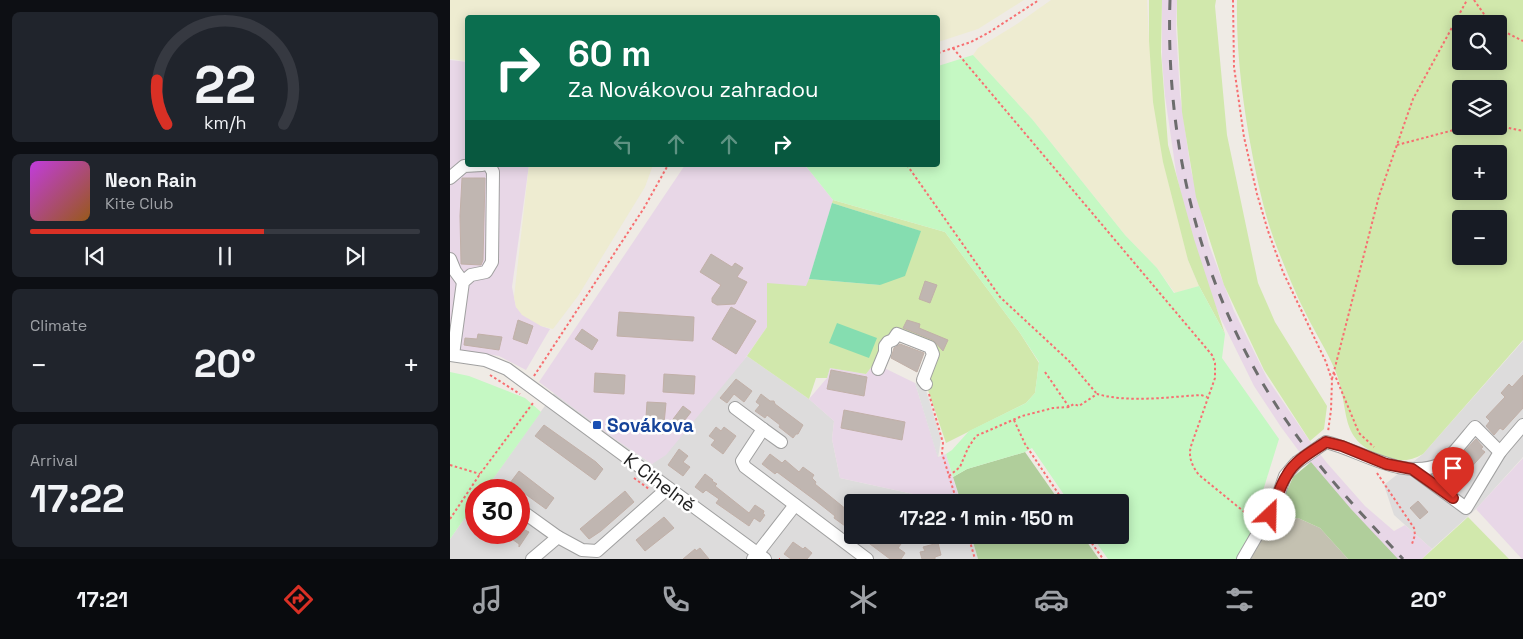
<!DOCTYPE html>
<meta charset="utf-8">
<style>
:root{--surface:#171b24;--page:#20242c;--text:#f1f3f6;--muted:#9ea1a6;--line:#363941;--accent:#d93025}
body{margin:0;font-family:"Space Grotesk",sans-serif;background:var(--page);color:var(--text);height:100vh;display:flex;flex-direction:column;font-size:19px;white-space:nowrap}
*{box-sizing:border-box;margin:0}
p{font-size:16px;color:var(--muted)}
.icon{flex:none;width:28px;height:28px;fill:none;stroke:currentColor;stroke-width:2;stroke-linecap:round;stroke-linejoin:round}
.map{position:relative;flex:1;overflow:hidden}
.drawer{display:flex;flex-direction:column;gap:12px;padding:12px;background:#0d0f14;width:450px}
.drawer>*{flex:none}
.top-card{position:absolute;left:15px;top:15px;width:475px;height:152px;border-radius:5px;box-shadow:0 2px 12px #0003;background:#0b6e4f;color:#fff;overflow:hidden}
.buttons{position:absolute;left:1002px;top:15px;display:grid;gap:10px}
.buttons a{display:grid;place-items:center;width:55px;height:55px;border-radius:5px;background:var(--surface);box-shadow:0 2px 12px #0003;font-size:25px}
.speed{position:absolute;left:15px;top:479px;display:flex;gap:10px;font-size:25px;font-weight:700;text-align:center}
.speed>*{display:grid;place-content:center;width:65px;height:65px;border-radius:50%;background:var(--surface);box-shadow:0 2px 12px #0003;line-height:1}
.speed .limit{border:8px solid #d22;background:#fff;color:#111}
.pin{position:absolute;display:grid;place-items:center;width:42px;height:42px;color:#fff;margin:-51px -21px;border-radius:50% 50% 50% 0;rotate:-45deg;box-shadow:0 0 5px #0007}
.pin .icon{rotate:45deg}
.me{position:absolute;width:55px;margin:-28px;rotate:24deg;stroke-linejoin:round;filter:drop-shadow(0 0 4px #0008)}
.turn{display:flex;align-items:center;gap:18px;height:105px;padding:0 20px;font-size:22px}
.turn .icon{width:65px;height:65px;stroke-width:2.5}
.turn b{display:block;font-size:35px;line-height:42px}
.lanes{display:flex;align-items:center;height:48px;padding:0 20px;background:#0003;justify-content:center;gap:25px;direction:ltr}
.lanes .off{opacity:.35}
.big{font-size:38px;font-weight:700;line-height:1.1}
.drawer .card{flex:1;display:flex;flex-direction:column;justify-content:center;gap:8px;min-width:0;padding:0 18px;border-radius:8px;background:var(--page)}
.drawer .dial{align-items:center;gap:0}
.dial svg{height:130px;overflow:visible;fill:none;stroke:var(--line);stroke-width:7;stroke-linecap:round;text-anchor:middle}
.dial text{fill:var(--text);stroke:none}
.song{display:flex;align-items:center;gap:15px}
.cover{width:60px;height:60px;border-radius:8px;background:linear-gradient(135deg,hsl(290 70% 55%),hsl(30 70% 35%))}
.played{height:5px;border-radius:2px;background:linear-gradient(90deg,var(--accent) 60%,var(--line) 60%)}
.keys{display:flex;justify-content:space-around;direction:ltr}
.heat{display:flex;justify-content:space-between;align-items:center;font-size:28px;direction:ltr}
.trip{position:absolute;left:394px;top:494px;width:285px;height:50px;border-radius:5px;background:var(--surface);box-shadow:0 2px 12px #0003;font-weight:700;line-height:50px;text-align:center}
.dock{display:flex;height:80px;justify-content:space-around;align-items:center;background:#090b0e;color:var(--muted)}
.dock .icon{width:35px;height:35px}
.dock .current{color:var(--accent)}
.dock b{font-size:22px;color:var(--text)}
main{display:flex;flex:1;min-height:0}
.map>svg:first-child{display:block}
.residential{fill:#dddcdc}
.industrial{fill:#e8d7e7}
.construction{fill:#c4c1b1}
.farmland{fill:#eeecd1}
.grass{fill:#d1e8ac;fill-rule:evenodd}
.forest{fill:#b0ce9b}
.park{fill:#c5f8c3}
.pitch{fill:#85ddb0}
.parking{fill:#dfdfdf}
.building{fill:#c0b6b1;stroke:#c1b0a8}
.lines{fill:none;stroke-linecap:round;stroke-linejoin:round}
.minor-casing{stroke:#a0a0a0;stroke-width:14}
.path{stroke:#f76f71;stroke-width:2;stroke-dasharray:2.5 2.5;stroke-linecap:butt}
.minor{stroke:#fff;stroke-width:12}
.rail{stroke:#6d6d6d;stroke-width:3;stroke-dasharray:10 10;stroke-linecap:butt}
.minor-bridge-casing{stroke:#a0a0a0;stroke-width:14;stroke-linecap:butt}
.minor-bridge{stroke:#fff;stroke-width:12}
.route-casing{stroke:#8d1f18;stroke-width:12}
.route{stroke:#d93025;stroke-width:9}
.transit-dot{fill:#1a4fb4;stroke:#fff;stroke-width:2}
.labels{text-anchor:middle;stroke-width:5;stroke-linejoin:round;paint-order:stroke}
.transit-label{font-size:19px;font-weight:bold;fill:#164399;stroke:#fff;text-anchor:start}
.street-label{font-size:19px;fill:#1f1f1f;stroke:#fff}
</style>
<main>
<section class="drawer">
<div class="card dial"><svg viewBox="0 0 100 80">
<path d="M14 69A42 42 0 1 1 86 69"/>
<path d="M14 69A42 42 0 0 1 8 42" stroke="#d93025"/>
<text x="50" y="56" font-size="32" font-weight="700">22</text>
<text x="50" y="72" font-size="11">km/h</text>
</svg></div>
<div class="card">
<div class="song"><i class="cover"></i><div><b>Neon Rain</b><p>Kite Club</p></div></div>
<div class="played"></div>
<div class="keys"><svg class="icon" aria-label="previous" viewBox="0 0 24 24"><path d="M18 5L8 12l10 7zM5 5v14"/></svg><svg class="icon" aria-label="pause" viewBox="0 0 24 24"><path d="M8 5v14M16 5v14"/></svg><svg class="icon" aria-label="next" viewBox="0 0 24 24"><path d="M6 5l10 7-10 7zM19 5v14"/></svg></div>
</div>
<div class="card"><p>Climate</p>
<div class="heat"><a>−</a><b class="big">20°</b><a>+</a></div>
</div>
<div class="card"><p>Arrival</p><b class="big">17:22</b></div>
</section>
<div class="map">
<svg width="1073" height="559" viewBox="0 0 1073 559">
<rect width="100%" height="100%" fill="#efebe5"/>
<g class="residential">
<path d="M1073 341V457L1026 509 982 549 944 515 934 485 973 454Z"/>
<path d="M297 356 359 399 384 421 382 439 390 478 486 499 511 502H402V535H521L528 559H0V539L26 502V532H69V490H35L104 393 165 439 202 464Z"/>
</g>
<g class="industrial">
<path d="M712 0H727L726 28 730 95 741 170 759 245 784 311 817 378 859 440 877 463 915 506 944 531 955 525 982 549 972 559H943L865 473 831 427 804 386 770 317 757 286 735 212 726 172 715 96 712 60Z"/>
<path d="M0 60 17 62 18 165H79L62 287 66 307 91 326 100 329 76 370 49 356 0 348Z"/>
<path d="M235 165H355L383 200 357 286 317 301V327L294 360 216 455 202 464 165 439 89 382Z"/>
<path d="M424 363 465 383 488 457 496 454 510 501 486 499 390 478 382 439 384 421 359 399 377 378 380 368 416 374Z"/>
<path d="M1073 458V559H1072L1026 509Z"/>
</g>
<path class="construction" d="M848 518 870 528 898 559H798L823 523Z"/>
<g class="farmland">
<path d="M0 0H574L528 29 488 42V18H18L17 61 0 59Z"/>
<path d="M601 0H697L699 41 738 260 749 286 725 293 707 268 675 235 582 119 523 55 528 48 567 24Z"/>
<path d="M79 165H203L195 187 128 296 103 329 91 326 72 315 66 307 64 297Z"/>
</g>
<g class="grass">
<path d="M699 0H712L711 52 718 145 744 239 775 334 749 286 738 260 713 162 703 102 699 41Z"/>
<path d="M727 0H766L765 6 777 135 808 283 825 322 877 406 874 429 860 441 814 370 774 285 746 197 732 112 727 24Z"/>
<path d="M787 0H1073V340L973 454C962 461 949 462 937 458 885 440 902 411 885 370 877 351 866 334 857 316 846 295 837 272 828 250 816 220 809 189 803 158 793 106 786 54 787 0ZM1011 24H1049V61H1011ZM1011 89H1049V126H1011ZM1011 154H1049V191H1011ZM1011 219H1049V256H1011Z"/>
<path d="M383 200 495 232 570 333 589 363 585 393 576 403 496 443 476 384 480 348 447 334 416 374 380 368 377 378H366L359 399 297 356 317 327V283L356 286 359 279 430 285 470 231 382 203Z"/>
<path d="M1018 517 1059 559H972Z"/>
</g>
<g class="forest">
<path d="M575 452 610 502H511L503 477 517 469Z"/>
<path d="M861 462 901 509 948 559H898L870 528 848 518 823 523 843 477Z"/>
<path d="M521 535H632L649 559H528Z"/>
</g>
<g class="park">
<path d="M523 55 582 119 675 235 707 268 724 293 749 286 775 334 772 358 829 439 807 510 803 534 786 559H658L641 535H670V502H619L582 448 575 452 517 469 503 477 496 454 502 450 519 431 576 403 585 393 589 362 570 333 495 232 383 200 355 165H488V66Z"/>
<path d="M0 372 19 376 75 398 91 412 35 490H26V502L0 539Z"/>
</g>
<g class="pitch">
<path d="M382 203 471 231 455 276 430 285 359 279Z"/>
<path d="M387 323 427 338 419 358 379 343Z"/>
</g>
<path class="parking" d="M465 383 475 387 491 439 488 458Z"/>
<g class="building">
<path d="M12 178H35L33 260 31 265 11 264 10 216Z"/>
<path d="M261 254 282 267 285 263 293 268 287 277 297 282 285 304 267 305 262 302V298L271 285 250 272Z"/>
<path d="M475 281 487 285 480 303 469 299Z"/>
<path d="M281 307 306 321 286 354 262 339Z"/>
<path d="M169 312 244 317 243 341 167 336Z"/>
<path d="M68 320 83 326 77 344 63 339Z"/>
<path d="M457 320 470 324 469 328 498 340 493 351 483 340 453 328Z"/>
<path d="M132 329 148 340 142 350 125 339Z"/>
<path d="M28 334 52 337 49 350 14 345 15 338 27 339Z"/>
<path d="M450 344 474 353 467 372 441 358 444 348Z"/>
<path d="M381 370 417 377 414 396 377 389Z"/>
<path d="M145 373 175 375 174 394 144 392Z"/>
<path d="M214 374 245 376 244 394 213 392Z"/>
<path d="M1073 375V408L1053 430 1050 428 1044 435 1036 426 1040 421 1036 417 1055 397 1051 393 1059 384 1062 387Z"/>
<path d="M286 379 302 391 294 402 284 394 277 403 270 398Z"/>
<path d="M311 394 320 401H324L325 404 353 425 348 434H346L343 438 329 427 330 425 317 415 315 418 305 411 310 405 306 402Z"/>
<path d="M197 402 216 403 213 434 195 432Z"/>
<path d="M233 406 241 412 225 433 217 427Z"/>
<path d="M394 410 455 422 452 440 391 428Z"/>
<path d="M94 425 146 462 153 469 145 480 85 436Z"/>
<path d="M266 427 271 431 274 427 286 436 273 454 261 445 265 440 259 436Z"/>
<path d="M1026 439 1033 447 1031 449 1035 452 1016 473 1018 475 1009 485 995 472Z"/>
<path d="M229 449 238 456 233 462 240 467 233 476 218 465Z"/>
<path d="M320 454 332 463 335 460 349 472 353 467 364 475 362 478 366 482 365 484 402 514V531L384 518 385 516 366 501 327 472 325 474 312 464Z"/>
<path d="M69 471 104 498 96 509 60 483Z"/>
<path d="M255 474 263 480 262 481 267 484 265 486 299 513 305 505 314 511 313 514 315 515 310 522 304 518 299 526 266 503 269 499 256 490 253 493 245 487Z"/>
<path d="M175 491 184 502 151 531 139 539 130 529Z"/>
<path d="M968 501 978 512 970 519 960 508Z"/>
<path d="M214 517 224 528 195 551 186 540Z"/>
<path d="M69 527 79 532 69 547V544L52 532H69Z"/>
<path d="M408 535H439L451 544 448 548 455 553 451 559H440Z"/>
<path d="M343 542 353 549 355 547 362 553 357 559H341L334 554Z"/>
<path d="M488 543 491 555 485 557V559H472L470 552 475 551 473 547Z"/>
<path d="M250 548 259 559H233L245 549 246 551Z"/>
</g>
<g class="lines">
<defs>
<g id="minor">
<path d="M0 178 14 166 32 165"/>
<path d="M0 259 5 271 13 282"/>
<path d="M0 355 35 360 57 369 315 559"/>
<path d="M3 355 13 282 21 275 36 272 42 262 43 172 39 165"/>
<path d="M428 369 435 352V346L438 342 443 340 447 334 480 347 483 354 473 380 476 384"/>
<path d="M285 408 313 429 292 461 295 467 417 559"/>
<path d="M313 429 331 442"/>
<path d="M873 444 876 442C912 451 953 481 991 464 998 461 1018 435 1025 427L1050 452"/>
<path d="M963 469 1016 508 1050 452 1073 425"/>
<path d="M40 489 42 490"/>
<path d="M69 509 108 537"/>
<path d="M82 559 108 537 132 550 147 551 218 488"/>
<path d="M303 559 345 505"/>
<path d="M793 559 825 504 835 476 846 463"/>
</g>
</defs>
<use href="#minor" class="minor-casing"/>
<g class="path">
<path d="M783 0 784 67 794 137 807 194 818 231 833 272 876 362 882 380 881 410 878 432"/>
<path d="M1024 0 1041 24"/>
<path d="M1049 29 1073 41"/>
<path d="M503 48 762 355 765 363V378L741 446C738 457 742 466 749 475L803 519"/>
<path d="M488 53 521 42 538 33 589 0"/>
<path d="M1049 126 1073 131"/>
<path d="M947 145 1019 126"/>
<path d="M457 165 550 297 619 361 647 394"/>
<path d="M595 372 619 407"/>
<path d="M884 373 909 433 924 447"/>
<path d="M40 375 70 394"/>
<path d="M84 376 194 208 218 165"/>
<path d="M882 379 929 196 963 99 1017 0"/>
<path d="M479 394 493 443 492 453 507 502"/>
<path d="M564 420 575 444 614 502"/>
<path d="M0 465 30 474"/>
<path d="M927 473 964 528 965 535 962 544"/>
<path d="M499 476 510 467 518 448 526 436 572 416 603 408 619 407 624 404 629 406 647 394C680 403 717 397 751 395L757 397"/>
<path d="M184 478 199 489"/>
<path d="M0 519 30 474 83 403"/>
<path d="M518 535 525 559"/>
<path d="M636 535 653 559"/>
<path d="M329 559H330"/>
</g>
<use href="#minor" class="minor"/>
<path class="rail" d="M720 0C715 149 753 300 838 423 871 472 913 515 953 559"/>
<defs>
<path id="minor-bridge" d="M846 463 873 444"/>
</defs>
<use href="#minor-bridge" class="minor-bridge-casing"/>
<use href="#minor-bridge" class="minor-bridge"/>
</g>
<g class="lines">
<defs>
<path id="route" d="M820 515C826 502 829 487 837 475 845 460 863 451 876 442L892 446 936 464 962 469 1003 498"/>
</defs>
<use href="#route" class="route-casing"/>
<use href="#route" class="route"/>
</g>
<rect class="transit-dot" x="142" y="420" width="10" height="10" rx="2.5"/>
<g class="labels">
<g class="transit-label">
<text x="157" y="432">Sovákova</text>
</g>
<g class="street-label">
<text transform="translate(210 482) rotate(37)" y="7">K Cihelně</text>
</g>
</g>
</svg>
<div class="buttons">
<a><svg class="icon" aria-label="search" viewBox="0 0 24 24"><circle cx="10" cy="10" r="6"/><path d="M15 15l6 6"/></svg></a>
<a><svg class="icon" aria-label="layers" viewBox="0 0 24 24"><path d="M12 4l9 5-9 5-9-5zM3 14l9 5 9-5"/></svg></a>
<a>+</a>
<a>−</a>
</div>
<div class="speed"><div class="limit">30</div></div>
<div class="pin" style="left:1003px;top:498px;background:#d93025"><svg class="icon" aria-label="arrive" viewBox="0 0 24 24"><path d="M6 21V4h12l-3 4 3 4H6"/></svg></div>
<svg class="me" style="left:820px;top:515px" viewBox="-20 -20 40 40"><circle r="19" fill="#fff"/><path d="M0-13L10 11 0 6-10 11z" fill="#d93025"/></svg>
<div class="trip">17:22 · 1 min · 150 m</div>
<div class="top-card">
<div class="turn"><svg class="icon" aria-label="right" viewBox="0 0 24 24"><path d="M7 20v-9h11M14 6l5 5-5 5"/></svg><div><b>60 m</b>Za Novákovou zahradou</div></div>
<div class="lanes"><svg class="icon off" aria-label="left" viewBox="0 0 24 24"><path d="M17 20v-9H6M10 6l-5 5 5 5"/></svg><svg class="icon off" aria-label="ahead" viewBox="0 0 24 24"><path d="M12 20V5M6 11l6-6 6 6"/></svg><svg class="icon off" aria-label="ahead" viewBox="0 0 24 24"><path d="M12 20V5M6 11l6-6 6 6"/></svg><svg class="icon" aria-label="right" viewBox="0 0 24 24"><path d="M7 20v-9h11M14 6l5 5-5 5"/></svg></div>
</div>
</div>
</main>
<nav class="dock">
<b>17:21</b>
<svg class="icon current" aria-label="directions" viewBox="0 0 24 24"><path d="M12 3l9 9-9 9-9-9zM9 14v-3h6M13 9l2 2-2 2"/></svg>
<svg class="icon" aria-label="music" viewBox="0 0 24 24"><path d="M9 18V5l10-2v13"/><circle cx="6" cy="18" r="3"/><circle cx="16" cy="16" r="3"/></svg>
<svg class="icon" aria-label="phone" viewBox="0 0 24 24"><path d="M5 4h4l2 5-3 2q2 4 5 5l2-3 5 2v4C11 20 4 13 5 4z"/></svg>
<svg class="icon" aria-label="climate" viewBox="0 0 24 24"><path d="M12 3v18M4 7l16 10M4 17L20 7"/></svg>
<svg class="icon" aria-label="car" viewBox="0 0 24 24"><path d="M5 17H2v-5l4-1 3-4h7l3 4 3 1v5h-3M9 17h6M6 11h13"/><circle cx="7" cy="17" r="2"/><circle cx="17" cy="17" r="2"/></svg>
<svg class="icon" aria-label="filters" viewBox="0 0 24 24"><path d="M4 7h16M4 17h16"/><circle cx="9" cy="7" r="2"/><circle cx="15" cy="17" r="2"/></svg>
<b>20°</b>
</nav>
